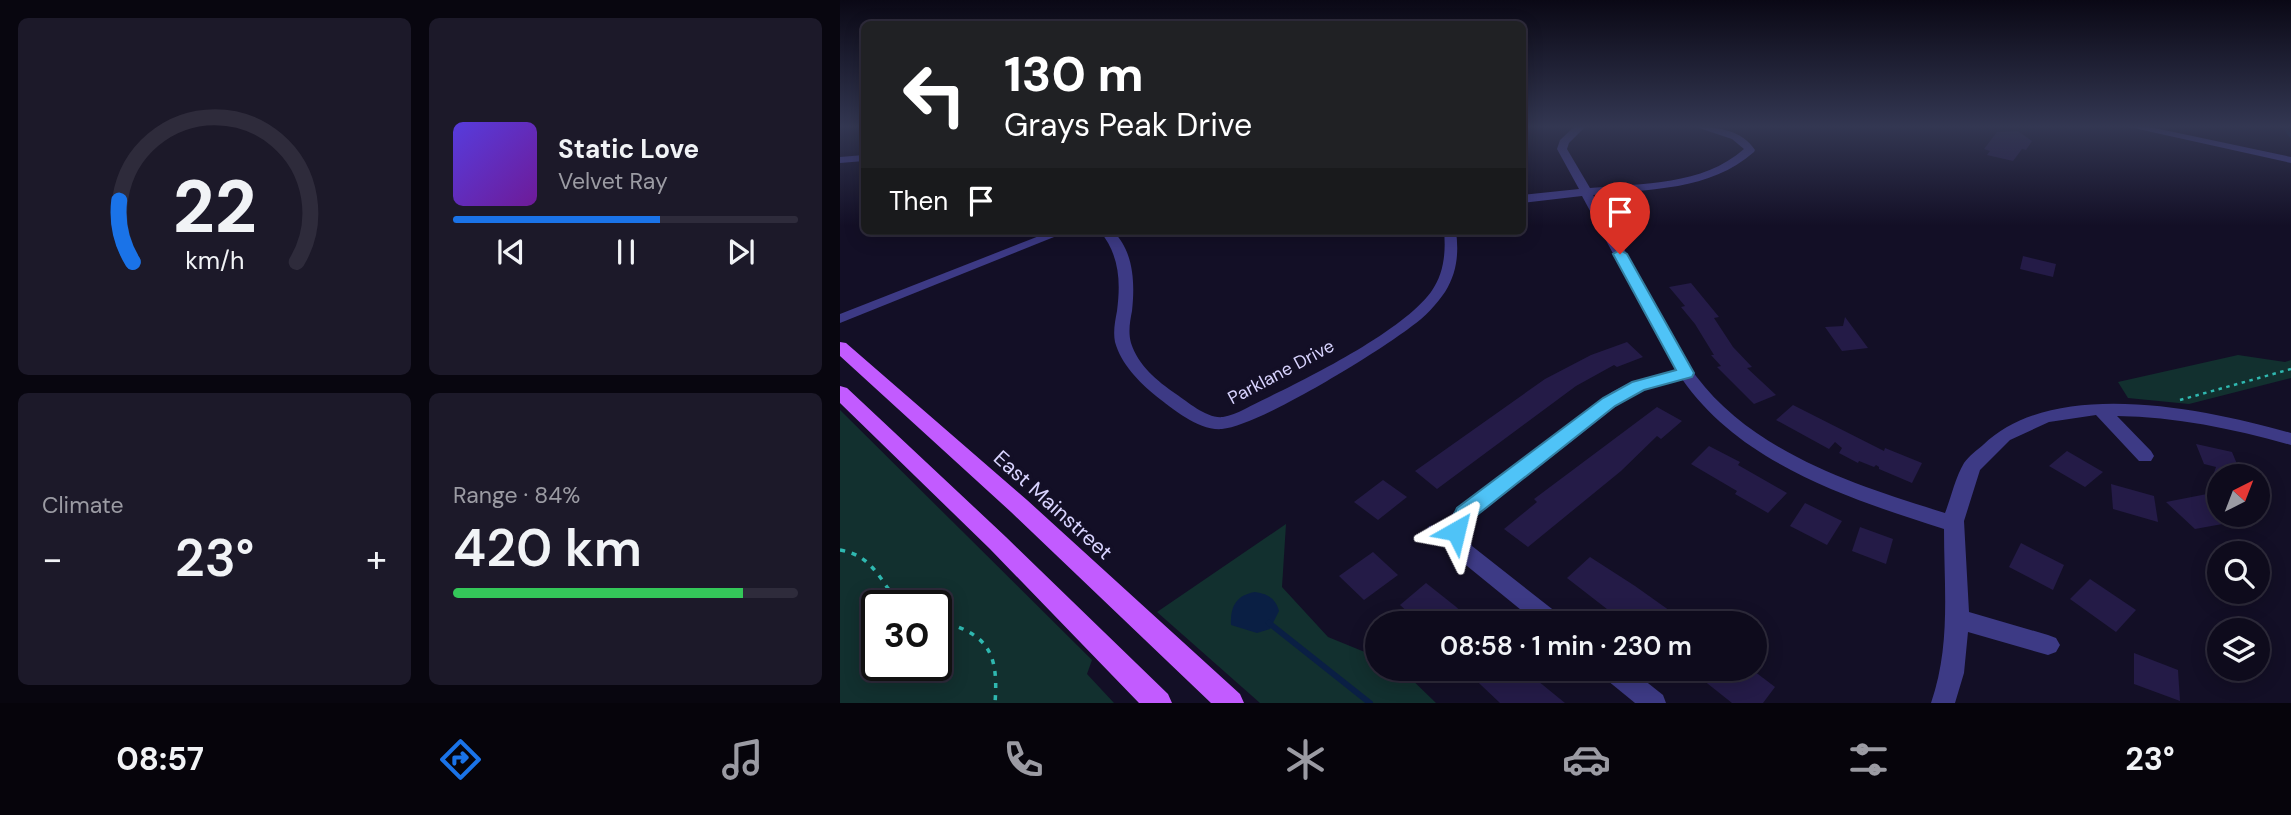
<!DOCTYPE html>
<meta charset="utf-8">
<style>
:root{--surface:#0e0b1c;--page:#1c1929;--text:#f1f3f6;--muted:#9b9ba3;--line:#2e2b3b;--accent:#1a73e8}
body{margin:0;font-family:"DM Sans",sans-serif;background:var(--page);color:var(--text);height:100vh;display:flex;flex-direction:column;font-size:26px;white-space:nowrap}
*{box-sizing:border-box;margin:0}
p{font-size:23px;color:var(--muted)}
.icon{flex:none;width:38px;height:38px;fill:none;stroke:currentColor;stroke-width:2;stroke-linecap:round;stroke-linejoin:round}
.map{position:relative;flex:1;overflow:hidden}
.sheet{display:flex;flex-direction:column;gap:18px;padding:18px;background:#08060f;width:840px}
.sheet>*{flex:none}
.guide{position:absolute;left:21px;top:21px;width:665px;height:214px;border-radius:10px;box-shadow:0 4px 18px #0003,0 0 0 2px var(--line);background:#202124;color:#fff;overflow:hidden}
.needle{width:46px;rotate:42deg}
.buttons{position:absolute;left:1367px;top:464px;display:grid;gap:14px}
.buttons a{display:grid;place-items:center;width:63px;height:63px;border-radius:50%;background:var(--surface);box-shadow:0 4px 18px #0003,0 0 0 2px var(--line);font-size:35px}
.speed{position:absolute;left:21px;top:590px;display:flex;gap:14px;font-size:35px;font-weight:700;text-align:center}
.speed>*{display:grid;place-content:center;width:91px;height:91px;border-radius:50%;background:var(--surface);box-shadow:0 4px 18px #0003,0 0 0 2px var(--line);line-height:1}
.speed .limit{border:4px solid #111;border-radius:10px;background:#fff;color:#111}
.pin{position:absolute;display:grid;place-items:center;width:60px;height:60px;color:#fff;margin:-72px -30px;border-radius:50% 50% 50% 0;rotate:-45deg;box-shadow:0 0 7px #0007}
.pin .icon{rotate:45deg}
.me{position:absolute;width:77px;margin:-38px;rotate:37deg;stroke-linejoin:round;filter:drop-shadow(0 0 5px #0008)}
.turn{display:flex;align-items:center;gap:24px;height:147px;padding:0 28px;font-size:32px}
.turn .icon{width:91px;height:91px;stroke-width:2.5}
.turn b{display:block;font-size:49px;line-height:60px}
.then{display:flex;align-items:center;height:66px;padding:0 28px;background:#0003;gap:14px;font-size:26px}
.big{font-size:52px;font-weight:600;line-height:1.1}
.sheet .card{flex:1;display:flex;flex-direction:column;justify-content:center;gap:10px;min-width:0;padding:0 24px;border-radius:10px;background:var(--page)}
.sheet .dial{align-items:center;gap:0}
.dial svg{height:182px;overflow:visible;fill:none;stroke:var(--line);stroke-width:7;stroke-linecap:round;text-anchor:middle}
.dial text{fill:var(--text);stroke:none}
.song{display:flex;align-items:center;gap:21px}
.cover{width:84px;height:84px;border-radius:10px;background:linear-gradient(135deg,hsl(250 70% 55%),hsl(280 70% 35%))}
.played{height:7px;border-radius:4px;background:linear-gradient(90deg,var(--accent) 60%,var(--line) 60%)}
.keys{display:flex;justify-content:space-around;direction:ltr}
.heat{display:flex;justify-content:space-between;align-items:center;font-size:38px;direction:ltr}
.charge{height:10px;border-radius:5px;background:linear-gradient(90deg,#34c759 84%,var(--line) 0)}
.sheet .tiles{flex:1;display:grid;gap:18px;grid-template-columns:repeat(2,1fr)}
.trip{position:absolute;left:525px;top:611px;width:402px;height:70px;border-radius:35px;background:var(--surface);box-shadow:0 4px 18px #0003,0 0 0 2px var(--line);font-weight:600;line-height:70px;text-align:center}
.dock{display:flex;height:112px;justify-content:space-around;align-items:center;background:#06040b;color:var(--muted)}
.dock .icon{width:49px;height:49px}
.dock .on{color:var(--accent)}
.dock b{font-size:32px;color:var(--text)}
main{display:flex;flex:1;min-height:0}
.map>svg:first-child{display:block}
.green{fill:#12302f;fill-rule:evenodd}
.water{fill:#0a1f44}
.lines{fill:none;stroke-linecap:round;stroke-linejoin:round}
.stream-far1{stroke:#0a1f44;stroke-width:3.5}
.stream{stroke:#0a1f44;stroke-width:6}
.building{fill:#241b47}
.path-far1{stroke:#2fb8b0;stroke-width:2.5;stroke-dasharray:3.5 4.5;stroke-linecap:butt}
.path{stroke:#2fb8b0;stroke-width:3.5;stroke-dasharray:5 7;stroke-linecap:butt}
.street{fill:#3d3a85;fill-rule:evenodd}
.primary{fill:#c25bff;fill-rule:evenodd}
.route{fill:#4fc3f7;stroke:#337fa1;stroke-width:2}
.labels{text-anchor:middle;stroke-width:7;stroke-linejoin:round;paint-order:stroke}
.street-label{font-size:18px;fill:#d9d4ff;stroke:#130f26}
.near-street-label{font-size:21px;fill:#d9d4ff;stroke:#130f26}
</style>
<main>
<section class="sheet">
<div class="tiles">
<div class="card dial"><svg viewBox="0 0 100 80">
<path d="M14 69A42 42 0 1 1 86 69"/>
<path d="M14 69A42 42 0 0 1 8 42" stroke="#1a73e8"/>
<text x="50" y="56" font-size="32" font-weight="700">22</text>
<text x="50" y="72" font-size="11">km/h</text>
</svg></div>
<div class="card">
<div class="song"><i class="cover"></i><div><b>Static Love</b><p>Velvet Ray</p></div></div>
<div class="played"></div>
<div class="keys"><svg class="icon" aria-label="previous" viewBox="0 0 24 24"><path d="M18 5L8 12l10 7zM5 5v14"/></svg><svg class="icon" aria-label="pause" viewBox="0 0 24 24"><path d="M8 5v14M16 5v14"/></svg><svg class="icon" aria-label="next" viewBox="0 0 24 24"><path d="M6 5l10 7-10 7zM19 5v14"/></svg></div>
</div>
<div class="card"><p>Climate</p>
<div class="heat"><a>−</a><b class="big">23°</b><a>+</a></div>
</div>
<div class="card"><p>Range · 84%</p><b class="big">420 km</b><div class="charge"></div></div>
</div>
</section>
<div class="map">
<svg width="1451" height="703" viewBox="0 0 1451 703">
<rect width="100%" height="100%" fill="#130f26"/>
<g class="green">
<path d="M1398 355 1445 362 1451 360V378L1349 404 1288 398 1278 382Z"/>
<path d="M0 410 252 660 247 674 274 703H0ZM37 606H96V665H37Z"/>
<path d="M446 524 442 587 488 637 537 657V668L561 669 596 703H420L317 612Z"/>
</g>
<path class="water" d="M415 592C428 594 435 598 439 611L430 629 417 633 391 625C390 607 396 595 415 592Z"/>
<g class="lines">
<path class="stream-far1" d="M1444 127 1451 136"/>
<path class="stream" d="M429 623 530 703"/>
</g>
<g class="building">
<path d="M1178 131 1192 141 1186 150 1182 149 1173 161 1147 155 1150 151 1144 149 1157 132Z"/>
<path d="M1183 256 1216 264 1213 277 1180 269Z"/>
<path d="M851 283 879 317 874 318 893 347 912 367 907 368 936 395 914 404 877 367 881 366 871 355H874L855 324 841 307 845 306 829 287Z"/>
<path d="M1005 317 1028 348 1002 351 985 327 1003 326Z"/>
<path d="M787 342 803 357 777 367 774 365 736 386 597 489 575 471 705 379 751 355Z"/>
<path d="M953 405 1044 451 1045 448 1082 463 1072 483 1039 469V467L1036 465 1034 467 1019 461 1018 463 999 453 1002 448 995 442 989 449 936 420Z"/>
<path d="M817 407 842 421 821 439 817 436 781 471 688 547 664 529 697 502 694 499Z"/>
<path d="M1356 444 1392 452 1402 476H1379V515L1388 523 1355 529 1326 502 1367 494 1376 467 1364 464Z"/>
<path d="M869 446 900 462 898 465 947 493 928 513 895 494 897 491 851 464Z"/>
<path d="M1227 451 1263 472 1245 487 1209 466Z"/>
<path d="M543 480 567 497 538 520 514 502Z"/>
<path d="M1271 484 1314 496 1318 522 1273 509Z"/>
<path d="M965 503 1002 521 987 545 950 526Z"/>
<path d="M1020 527 1053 539 1046 564 1012 551Z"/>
<path d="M1181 543 1224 565 1213 590 1169 567Z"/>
<path d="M533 552 558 575 524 600 499 576Z"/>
<path d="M750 557 795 586 847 623H785L727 578Z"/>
<path d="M1250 579 1296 610 1276 632 1230 599Z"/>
<path d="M586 583 615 606 634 623H580L560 605Z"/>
<path d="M1294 653 1338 670 1340 701 1294 684Z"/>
<path d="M623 668H693L702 677 698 681 725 703H660Z"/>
<path d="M848 668H910L935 687 923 703H892Z"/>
</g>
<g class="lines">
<path class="path-far1" d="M1340 400 1451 369"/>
<g class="path">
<path d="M0 550C35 556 40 583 62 606"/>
<path d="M96 620C147 633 159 651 155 703"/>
</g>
<g class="street">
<path d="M734 127H745L729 143 727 149 750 188C803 183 862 186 904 149L892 139 856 127C878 127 902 130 915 150L914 152C870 191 809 189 753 195 775 234 798 272 819 311 831 333 842 356 856 376 914 453 1017 486 1105 513 1111 498 1115 478 1124 463 1129 456 1137 450 1143 445 1214 376 1366 409 1451 433V445C1394 429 1337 417 1277 416L1311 451 1314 456 1311 461H1299L1256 415 1209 422 1170 440 1140 470 1124 521 1129 612 1208 635 1216 638 1220 645 1216 652 1208 655 1128 632 1124 673 1115 703H1091C1111 645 1104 589 1104 529 1010 499 901 464 842 379L804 390 784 400 629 522 626 531 632 546 721 616 724 623H697L616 557 609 539 589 538 586 532 589 526 608 523 613 513 772 392 792 382 836 370 742 196 682 203V195L739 189 717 149 720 140Z"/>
<path d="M1289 127H1310L1451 157V163Z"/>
<path d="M24 155V161L0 163V157Z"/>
<path d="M212 231H229L0 323V314Z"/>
<path d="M260 231H273C294 252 295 283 292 311 290 321 288 332 291 343 298 365 317 381 336 394 348 402 367 419 383 417 397 415 413 404 427 398 472 376 562 331 591 292 604 274 606 252 604 231H616C619 253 617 273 605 292 596 305 585 317 572 326 540 351 419 426 382 429 359 431 333 409 316 396 299 382 281 364 275 342 273 332 275 321 277 311 281 280 279 255 260 231Z"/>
<path d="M758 668H789L823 695 826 703H795L762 676Z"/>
</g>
<g class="primary">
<path d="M0 342 6 343 187 500 400 694 404 703H371L171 512 0 356Z"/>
<path d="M0 386 7 388 166 537 328 694 332 703H299L150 549 0 403Z"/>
</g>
</g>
<linearGradient id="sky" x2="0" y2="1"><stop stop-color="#0a0815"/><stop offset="0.56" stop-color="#333752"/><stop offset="1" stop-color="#333752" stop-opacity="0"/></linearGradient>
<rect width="1451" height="226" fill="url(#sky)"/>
<path class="route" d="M780 250 787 254 854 373 852 377 804 390 775 406 632 519 623 536 616 539 609 536 606 531 617 508 763 398 792 382 836 370 773 254Z"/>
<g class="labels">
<g class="street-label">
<text transform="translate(441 372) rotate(-28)" y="6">Parklane Drive</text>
</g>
<g class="near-street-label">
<text transform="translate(213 505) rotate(42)" y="7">East Mainstreet</text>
</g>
</g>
</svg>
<div class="buttons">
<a><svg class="needle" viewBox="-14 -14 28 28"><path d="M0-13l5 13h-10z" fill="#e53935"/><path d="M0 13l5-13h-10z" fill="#9b9ba3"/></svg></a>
<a><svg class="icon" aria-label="search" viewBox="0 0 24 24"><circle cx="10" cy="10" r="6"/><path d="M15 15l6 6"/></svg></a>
<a><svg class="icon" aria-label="layers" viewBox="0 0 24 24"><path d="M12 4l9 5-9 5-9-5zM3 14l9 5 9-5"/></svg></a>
</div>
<div class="speed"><div class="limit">30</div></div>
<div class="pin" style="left:780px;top:254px;background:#d93025"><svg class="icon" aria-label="arrive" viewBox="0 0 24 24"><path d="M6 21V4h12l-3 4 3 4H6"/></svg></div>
<svg class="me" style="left:616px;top:531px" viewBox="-20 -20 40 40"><path d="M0-17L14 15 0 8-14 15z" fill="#4fc3f7" stroke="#fff" stroke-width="4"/></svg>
<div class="trip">08:58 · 1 min · 230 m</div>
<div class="guide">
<div class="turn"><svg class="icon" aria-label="left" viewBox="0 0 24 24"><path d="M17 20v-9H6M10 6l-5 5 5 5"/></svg><div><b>130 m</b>Grays Peak Drive</div></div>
<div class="then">Then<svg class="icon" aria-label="arrive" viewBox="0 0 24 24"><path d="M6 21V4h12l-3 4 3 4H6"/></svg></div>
</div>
</div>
</main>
<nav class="dock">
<b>08:57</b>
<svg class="icon on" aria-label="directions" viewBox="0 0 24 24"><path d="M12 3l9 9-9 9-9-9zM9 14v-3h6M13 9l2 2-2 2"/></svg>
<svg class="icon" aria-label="music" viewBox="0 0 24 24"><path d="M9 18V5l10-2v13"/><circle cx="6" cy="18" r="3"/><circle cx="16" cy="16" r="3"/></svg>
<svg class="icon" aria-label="phone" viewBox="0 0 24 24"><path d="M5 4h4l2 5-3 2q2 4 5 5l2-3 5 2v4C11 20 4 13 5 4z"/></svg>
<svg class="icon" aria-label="climate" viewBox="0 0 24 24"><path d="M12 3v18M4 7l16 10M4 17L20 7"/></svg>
<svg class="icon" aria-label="car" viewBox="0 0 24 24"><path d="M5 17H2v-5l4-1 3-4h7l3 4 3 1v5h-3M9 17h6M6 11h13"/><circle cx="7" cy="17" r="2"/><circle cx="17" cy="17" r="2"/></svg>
<svg class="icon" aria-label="filters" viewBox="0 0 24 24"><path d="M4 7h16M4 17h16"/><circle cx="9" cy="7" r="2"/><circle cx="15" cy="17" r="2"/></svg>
<b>23°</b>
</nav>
